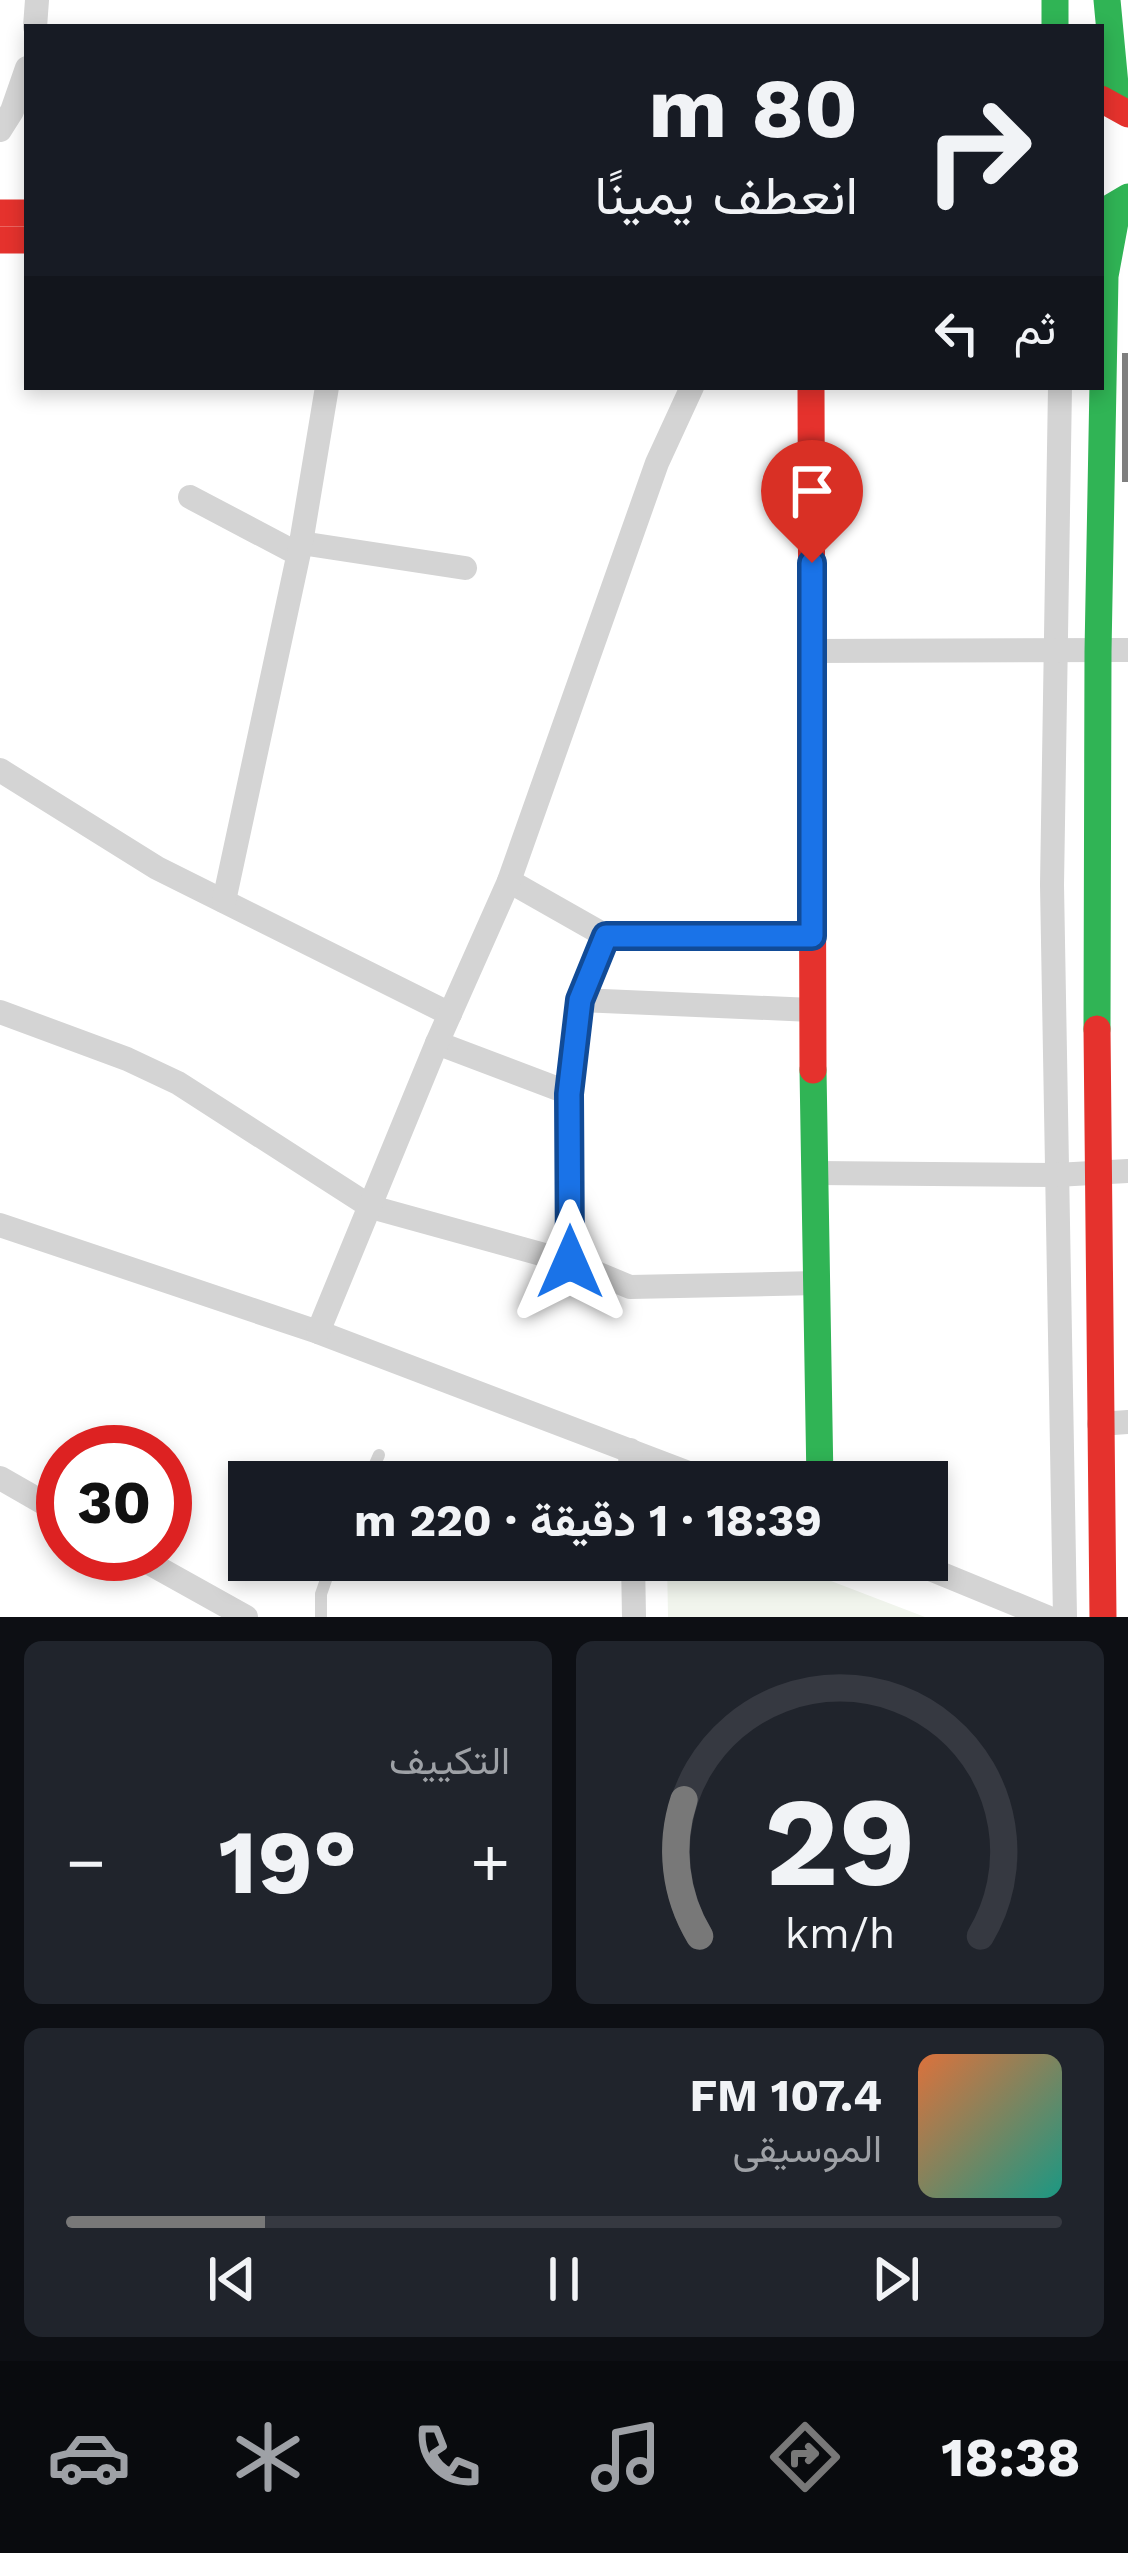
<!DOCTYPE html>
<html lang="ar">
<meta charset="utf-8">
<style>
:root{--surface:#171b24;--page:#20242c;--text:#f1f3f6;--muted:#9ea1a6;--line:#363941;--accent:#787878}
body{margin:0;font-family:"Work Sans",Vazirmatn,sans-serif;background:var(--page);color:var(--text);direction:rtl;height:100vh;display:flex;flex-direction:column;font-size:45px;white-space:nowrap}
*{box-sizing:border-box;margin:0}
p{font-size:39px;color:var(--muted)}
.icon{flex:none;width:66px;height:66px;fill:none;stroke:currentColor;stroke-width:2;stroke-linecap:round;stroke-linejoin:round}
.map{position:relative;height:1617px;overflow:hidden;direction:ltr}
.details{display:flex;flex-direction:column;gap:24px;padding:24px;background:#0d0f14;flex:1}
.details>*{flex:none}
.hud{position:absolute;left:24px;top:24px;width:1080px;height:366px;border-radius:0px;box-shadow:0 6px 18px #0003;direction:rtl;background:#171b24;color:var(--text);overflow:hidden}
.speed{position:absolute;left:36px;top:1425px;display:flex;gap:24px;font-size:60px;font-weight:700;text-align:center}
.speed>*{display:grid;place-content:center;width:156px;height:156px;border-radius:50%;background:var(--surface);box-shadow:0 6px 18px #0003;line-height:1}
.speed .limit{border:18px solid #d22;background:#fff;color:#111}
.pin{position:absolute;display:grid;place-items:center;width:102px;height:102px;color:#fff;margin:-123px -51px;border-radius:50% 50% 50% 0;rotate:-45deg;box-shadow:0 0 12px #0007}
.pin .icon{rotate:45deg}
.me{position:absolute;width:132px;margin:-66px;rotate:0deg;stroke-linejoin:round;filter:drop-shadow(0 0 9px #0008)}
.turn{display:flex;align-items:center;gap:42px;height:252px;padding:0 48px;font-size:54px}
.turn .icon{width:156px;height:156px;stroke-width:2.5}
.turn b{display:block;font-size:84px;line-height:102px}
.then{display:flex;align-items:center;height:114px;padding:0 48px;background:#0003;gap:24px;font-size:45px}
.big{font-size:90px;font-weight:700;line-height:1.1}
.details .widget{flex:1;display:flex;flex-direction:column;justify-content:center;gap:18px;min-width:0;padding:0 42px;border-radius:18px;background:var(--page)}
.details .dial{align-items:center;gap:0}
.dial svg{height:312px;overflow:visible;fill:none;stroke:var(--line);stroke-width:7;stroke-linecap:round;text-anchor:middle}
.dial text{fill:var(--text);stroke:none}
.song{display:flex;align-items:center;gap:36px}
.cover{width:144px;height:144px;border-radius:18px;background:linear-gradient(135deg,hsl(20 70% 55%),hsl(170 70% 35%))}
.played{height:12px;border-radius:6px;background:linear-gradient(90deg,var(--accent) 20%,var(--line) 20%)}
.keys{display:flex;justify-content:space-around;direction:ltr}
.heat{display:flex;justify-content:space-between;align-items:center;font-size:66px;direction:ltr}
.details .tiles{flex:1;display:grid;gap:24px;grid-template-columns:1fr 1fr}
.widget:last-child{grid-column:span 2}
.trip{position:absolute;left:228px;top:1461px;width:720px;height:120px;border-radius:0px;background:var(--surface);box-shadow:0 6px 18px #0003;font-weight:700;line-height:120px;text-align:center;direction:rtl}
.menu{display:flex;height:192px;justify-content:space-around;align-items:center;background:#090b0e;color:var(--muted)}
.menu .icon{width:84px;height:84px}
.menu .active{color:var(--accent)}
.menu b{font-size:54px;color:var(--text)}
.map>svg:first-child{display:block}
.green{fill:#f1f5ed}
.building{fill:#7f7f7f}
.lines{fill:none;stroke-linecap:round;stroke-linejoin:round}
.lane{stroke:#d4d4d4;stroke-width:12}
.street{stroke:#d4d4d4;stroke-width:24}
.fast{stroke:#30b455;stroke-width:27}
.jam{stroke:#e5322d;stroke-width:27}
.route-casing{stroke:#114b97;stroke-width:30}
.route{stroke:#1a73e8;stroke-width:21}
</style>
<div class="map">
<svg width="1128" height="1617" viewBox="0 0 1128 1617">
<rect width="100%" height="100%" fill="#fff"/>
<path class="green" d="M667 1560H829L826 1567 834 1572 831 1581 925 1617H668Z"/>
<rect class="building" x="1122" y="353" width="6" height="129"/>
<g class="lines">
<g class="lane">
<path d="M367 1482 379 1455"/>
<path d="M321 1617V1594L333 1560"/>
</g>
<g class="street">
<path d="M35 27 37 0"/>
<path d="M0 130 12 111 27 68"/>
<path d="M1060 387 1052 885 1065 1617"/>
<path d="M190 497 298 554"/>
<path d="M301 543 465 568"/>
<path d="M812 651 1128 650"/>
<path d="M0 770 157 868 450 1014"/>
<path d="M509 881 606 936 580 1000 569 1093 570 1262"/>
<path d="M224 901 301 543 327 387"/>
<path d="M606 936H811"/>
<path d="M580 1000 812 1010"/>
<path d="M0 1012 127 1059 178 1083 371 1207 570 1262 630 1287 818 1283"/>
<path d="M437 1043 569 1093"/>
<path d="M817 1173 1056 1175 1128 1171"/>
<path d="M0 1225 318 1332 712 1482"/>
<path d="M318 1332 437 1043 509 881 657 463 692 387"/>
<path d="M1099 1424 1128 1422"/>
<path d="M630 1450 631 1482"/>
<path d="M0 1478 63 1514"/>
<path d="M133 1554 246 1617"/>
<path d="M633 1560 634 1617"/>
<path d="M908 1560 1047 1617"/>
</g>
<g class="fast">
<path d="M1055 0V27"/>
<path d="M1107 0 1117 106"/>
<path d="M1101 213 1128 197"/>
<path d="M1097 1029 1098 652 1105 276 1118 206"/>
<path d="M813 1070 820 1482"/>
</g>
<g class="jam">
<path d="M1101 99 1128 114"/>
<path d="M0 213H27"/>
<path d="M0 240H27"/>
<path d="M811 387 813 1070"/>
<path d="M1097 1029 1103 1617"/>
</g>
</g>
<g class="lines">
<defs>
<path id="route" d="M570 1262 569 1094 580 1000 606 936H812V563"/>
</defs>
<use href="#route" class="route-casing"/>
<use href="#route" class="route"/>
</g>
</svg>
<div class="speed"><div class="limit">30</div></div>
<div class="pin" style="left:812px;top:563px;background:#d93025"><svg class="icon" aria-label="arrive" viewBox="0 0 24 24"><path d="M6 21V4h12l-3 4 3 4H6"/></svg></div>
<svg class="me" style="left:570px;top:1262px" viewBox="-20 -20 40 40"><path d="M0-17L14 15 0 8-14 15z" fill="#1a73e8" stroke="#fff" stroke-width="4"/></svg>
<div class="trip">18:39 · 1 دقيقة · 220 m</div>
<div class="hud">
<div class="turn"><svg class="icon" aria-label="right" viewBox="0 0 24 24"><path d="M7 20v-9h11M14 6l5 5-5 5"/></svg><div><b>80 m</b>انعطف يمينًا</div></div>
<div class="then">ثم<svg class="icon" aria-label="left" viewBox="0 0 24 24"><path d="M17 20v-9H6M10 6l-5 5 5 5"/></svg></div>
</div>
</div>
<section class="details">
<div class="tiles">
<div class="widget dial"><svg viewBox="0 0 100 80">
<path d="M14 69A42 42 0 1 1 86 69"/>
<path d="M14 69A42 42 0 0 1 10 34" stroke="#787878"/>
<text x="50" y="56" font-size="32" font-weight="700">29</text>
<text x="50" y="72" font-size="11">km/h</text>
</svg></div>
<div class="widget"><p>التكييف</p>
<div class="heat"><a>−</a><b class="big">19°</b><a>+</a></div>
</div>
<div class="widget">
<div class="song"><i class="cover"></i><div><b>107.4 FM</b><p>الموسيقى</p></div></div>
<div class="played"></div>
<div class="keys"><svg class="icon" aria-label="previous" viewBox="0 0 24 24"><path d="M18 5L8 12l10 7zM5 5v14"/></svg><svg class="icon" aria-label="pause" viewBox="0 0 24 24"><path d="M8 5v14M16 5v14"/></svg><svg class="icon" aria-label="next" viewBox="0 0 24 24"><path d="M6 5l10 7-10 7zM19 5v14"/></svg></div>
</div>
</div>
</section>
<nav class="menu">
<b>18:38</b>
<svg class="icon active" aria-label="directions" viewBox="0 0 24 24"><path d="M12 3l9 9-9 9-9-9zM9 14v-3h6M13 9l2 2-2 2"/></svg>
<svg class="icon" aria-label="music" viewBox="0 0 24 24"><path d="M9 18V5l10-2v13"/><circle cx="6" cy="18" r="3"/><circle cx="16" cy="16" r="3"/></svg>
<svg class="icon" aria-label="phone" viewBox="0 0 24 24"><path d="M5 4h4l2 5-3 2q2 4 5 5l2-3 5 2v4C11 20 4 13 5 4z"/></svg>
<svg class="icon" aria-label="climate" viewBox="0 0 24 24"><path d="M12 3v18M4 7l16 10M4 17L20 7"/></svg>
<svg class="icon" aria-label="car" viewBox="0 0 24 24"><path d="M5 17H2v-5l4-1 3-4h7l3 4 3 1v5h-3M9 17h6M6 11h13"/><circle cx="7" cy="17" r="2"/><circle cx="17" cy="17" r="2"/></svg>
</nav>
